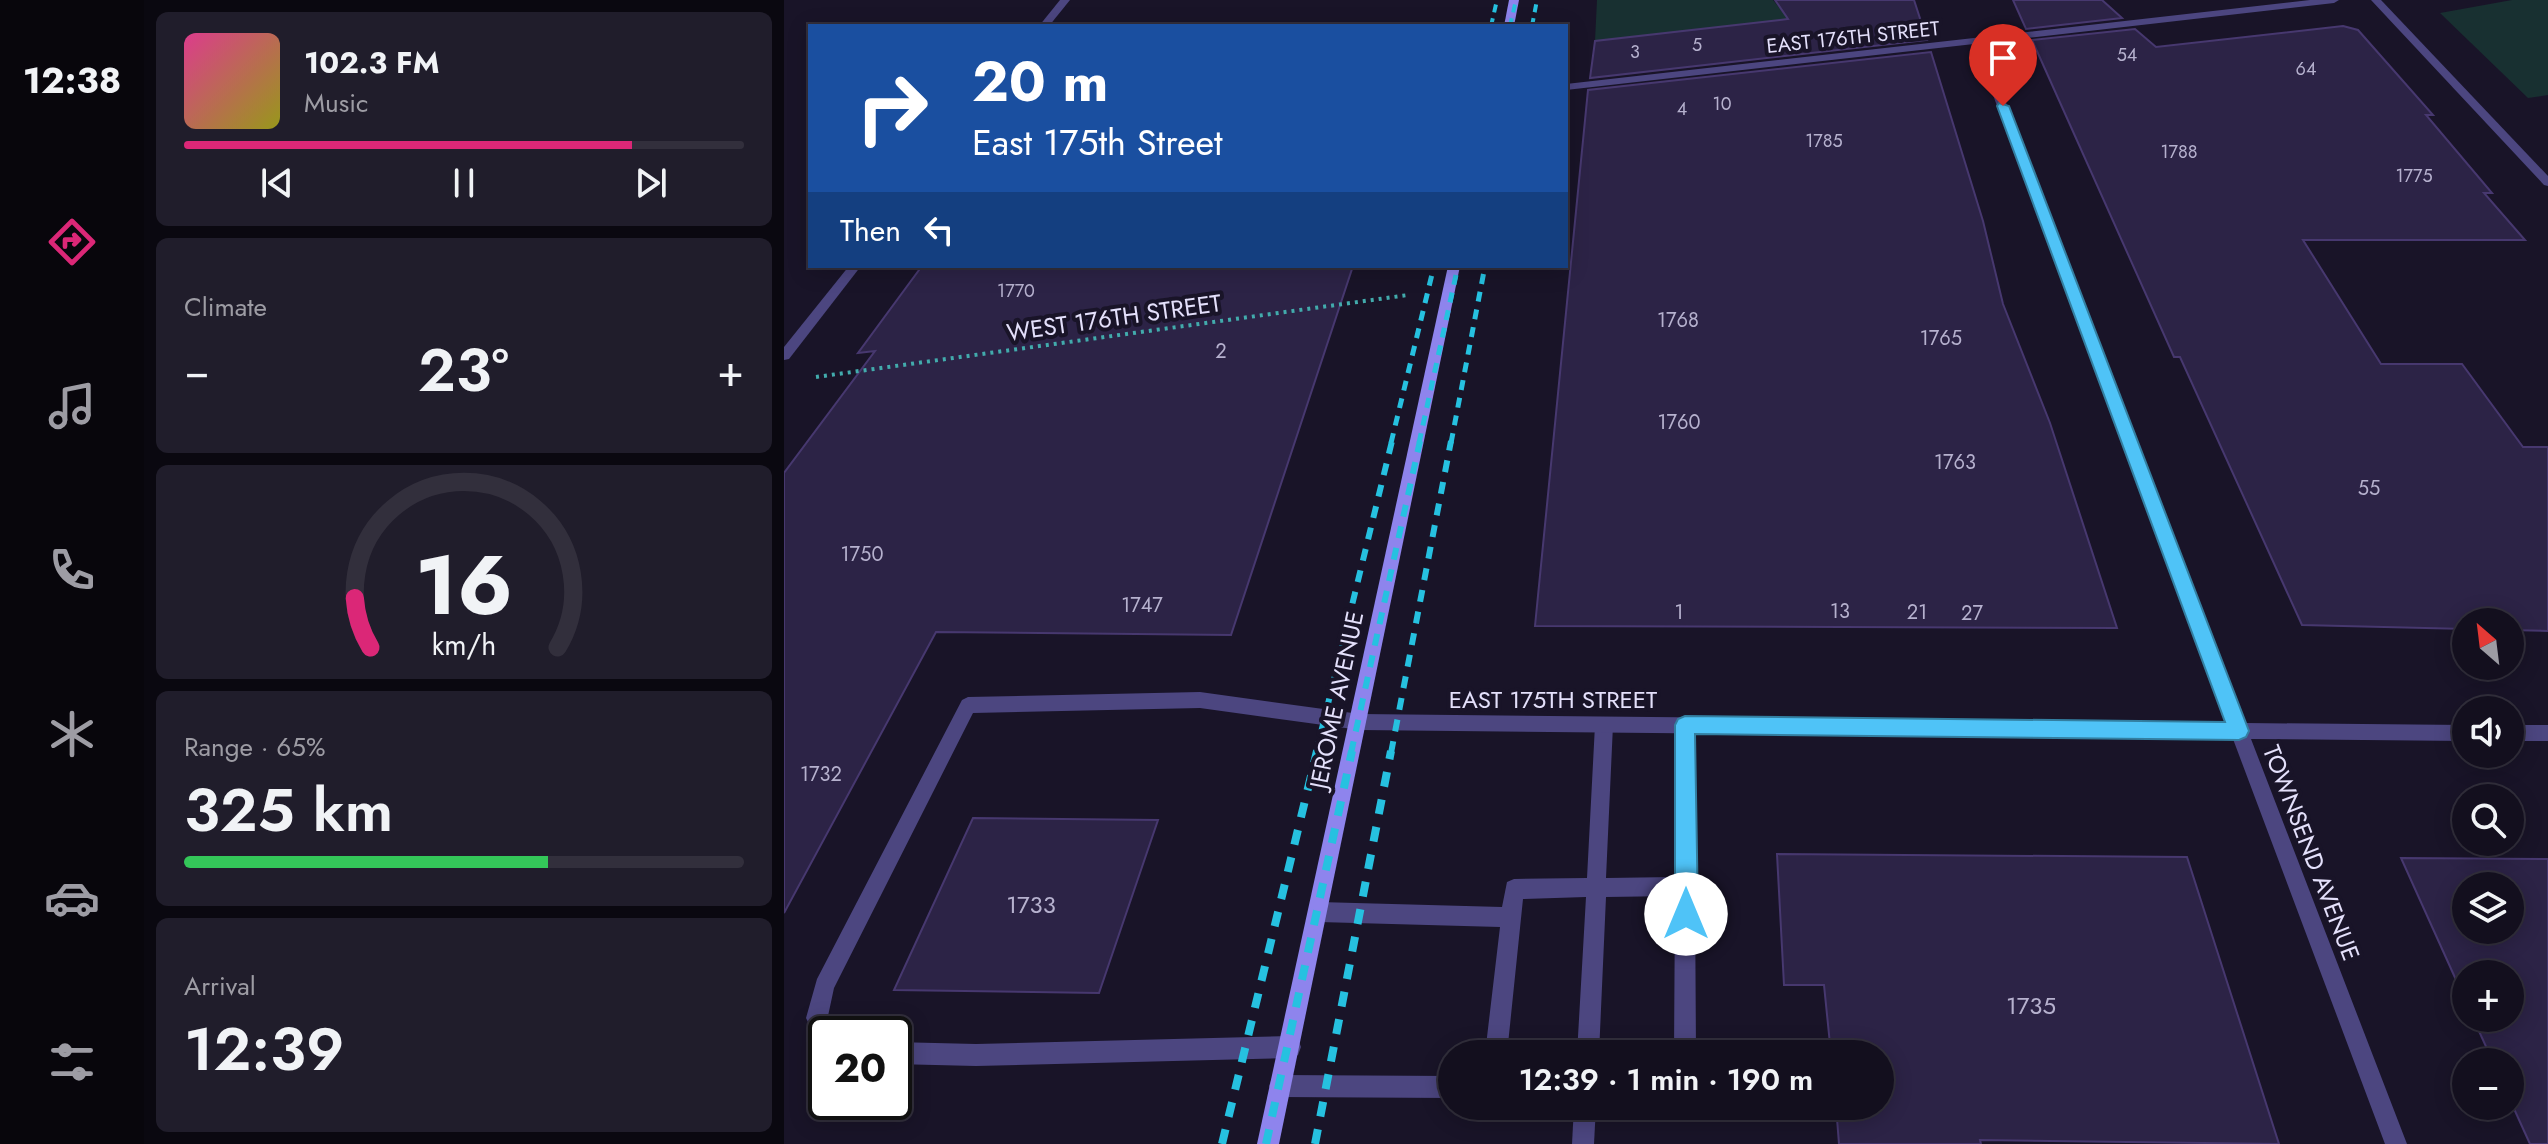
<!DOCTYPE html>
<meta charset="utf-8">
<style>
:root{--surface:#130f1e;--page:#201d2b;--text:#f1f3f6;--muted:#9d9ca4;--line:#322f3c;--accent:#db2777}
body{margin:0;font-family:Jost,sans-serif;background:var(--page);color:var(--text);height:100vh;display:flex;flex-direction:column;font-size:30px;white-space:nowrap}
*{box-sizing:border-box;margin:0}
p{font-size:26px;color:var(--muted)}
.icon{flex:none;width:44px;height:44px;fill:none;stroke:currentColor;stroke-width:2;stroke-linecap:round;stroke-linejoin:round}
.map{position:relative;flex:1;overflow:hidden}
.drawer{display:flex;flex-direction:column;gap:12px;padding:12px;background:#0a0810;width:640px}
.drawer>*{flex:none}
.hud{position:absolute;left:24px;top:24px;width:760px;height:244px;border-radius:0px;box-shadow:0 4px 20px #0003,0 0 0 2px var(--line);background:#1a4fa0;color:#fff;overflow:hidden}
.needle{width:52px;rotate:332deg}
.buttons{position:absolute;left:1668px;top:608px;display:grid;gap:16px}
.buttons a{display:grid;place-items:center;width:72px;height:72px;border-radius:50%;background:var(--surface);box-shadow:0 4px 20px #0003,0 0 0 2px var(--line);font-size:40px}
.speed{position:absolute;left:24px;top:1016px;display:flex;gap:16px;font-size:40px;font-weight:700;text-align:center}
.speed>*{display:grid;place-content:center;width:104px;height:104px;border-radius:50%;background:var(--surface);box-shadow:0 4px 20px #0003,0 0 0 2px var(--line);line-height:1}
.speed .limit{border:4px solid #111;border-radius:12px;background:#fff;color:#111}
.pin{position:absolute;display:grid;place-items:center;width:68px;height:68px;color:#fff;margin:-82px -34px;border-radius:50% 50% 50% 0;rotate:-45deg;box-shadow:0 0 8px #0007}
.pin .icon{rotate:45deg}
.me{position:absolute;width:88px;margin:-44px;rotate:0deg;stroke-linejoin:round;filter:drop-shadow(0 0 6px #0008)}
.turn{display:flex;align-items:center;gap:28px;height:168px;padding:0 32px;font-size:36px}
.turn .icon{width:104px;height:104px;stroke-width:2.5}
.turn b{display:block;font-size:56px;line-height:68px}
.then{display:flex;align-items:center;height:76px;padding:0 32px;background:#0003;gap:16px;font-size:30px}
.big{font-size:60px;font-weight:600;line-height:1.1}
.drawer .widget{flex:1;display:flex;flex-direction:column;justify-content:center;gap:12px;min-width:0;padding:0 28px;border-radius:12px;background:var(--page)}
.drawer .dial{align-items:center;gap:0}
.dial svg{height:208px;overflow:visible;fill:none;stroke:var(--line);stroke-width:7;stroke-linecap:round;text-anchor:middle}
.dial text{fill:var(--text);stroke:none}
.song{display:flex;align-items:center;gap:24px}
.cover{width:96px;height:96px;border-radius:12px;background:linear-gradient(135deg,hsl(330 70% 55%),hsl(60 70% 35%))}
.played{height:8px;border-radius:4px;background:linear-gradient(90deg,var(--accent) 80%,var(--line) 80%)}
.keys{display:flex;justify-content:space-around;direction:ltr}
.heat{display:flex;justify-content:space-between;align-items:center;font-size:44px;direction:ltr}
.charge{height:12px;border-radius:6px;background:linear-gradient(90deg,#34c759 65%,var(--line) 0)}
.trip{position:absolute;left:654px;top:1040px;width:456px;height:80px;border-radius:40px;background:var(--surface);box-shadow:0 4px 20px #0003,0 0 0 2px var(--line);font-weight:600;line-height:80px;text-align:center}
main{display:flex;flex:1;min-height:0}
.tabs{display:flex;flex-direction:column;width:144px;justify-content:space-around;align-items:center;background:#08060c;color:var(--muted)}
.tabs .icon{width:56px;height:56px}
.tabs .current{color:var(--accent)}
.tabs b{font-size:36px;color:var(--text)}
.map>svg:first-child{display:block}
.green{fill:#183031}
.building{fill:#2c2346;stroke:#47386f;stroke-width:2;fill-rule:evenodd}
.lines{fill:none;stroke-linecap:round;stroke-linejoin:round}
.path{stroke:#42abac;stroke-width:4;stroke-dasharray:3 5;stroke-linecap:butt}
.lane{fill:#4c4680;fill-rule:evenodd}
.street{fill:#4c4680;fill-rule:evenodd}
.secondary{fill:#8e84ed;fill-rule:evenodd}
.rail-far3{stroke:#26c1e0;stroke-width:4;stroke-dasharray:8 6;stroke-linecap:butt}
.rail-far2{stroke:#26c1e0;stroke-width:5;stroke-dasharray:10 8;stroke-linecap:butt}
.rail-far1{stroke:#26c1e0;stroke-width:6;stroke-dasharray:12 10;stroke-linecap:butt}
.rail{stroke:#26c1e0;stroke-width:8;stroke-dasharray:15 13;stroke-linecap:butt}
.route{fill:#4fc3f7;stroke:#337fa1;stroke-width:2}
.labels{text-anchor:middle;stroke-width:8;stroke-linejoin:round;paint-order:stroke}
.far-number-label{font-size:18px;fill:#b6b1ce}
.far-street-label{font-size:20px;fill:#e4e0fb;stroke:#191428}
.number-label{font-size:20px;fill:#b6b1ce}
.street-label{font-size:24px;fill:#e4e0fb;stroke:#191428}
.near-number-label{font-size:24px;fill:#b6b1ce}
</style>
<main>
<nav class="tabs">
<b>12:38</b>
<svg class="icon current" aria-label="directions" viewBox="0 0 24 24"><path d="M12 3l9 9-9 9-9-9zM9 14v-3h6M13 9l2 2-2 2"/></svg>
<svg class="icon" aria-label="music" viewBox="0 0 24 24"><path d="M9 18V5l10-2v13"/><circle cx="6" cy="18" r="3"/><circle cx="16" cy="16" r="3"/></svg>
<svg class="icon" aria-label="phone" viewBox="0 0 24 24"><path d="M5 4h4l2 5-3 2q2 4 5 5l2-3 5 2v4C11 20 4 13 5 4z"/></svg>
<svg class="icon" aria-label="climate" viewBox="0 0 24 24"><path d="M12 3v18M4 7l16 10M4 17L20 7"/></svg>
<svg class="icon" aria-label="car" viewBox="0 0 24 24"><path d="M5 17H2v-5l4-1 3-4h7l3 4 3 1v5h-3M9 17h6M6 11h13"/><circle cx="7" cy="17" r="2"/><circle cx="17" cy="17" r="2"/></svg>
<svg class="icon" aria-label="filters" viewBox="0 0 24 24"><path d="M4 7h16M4 17h16"/><circle cx="9" cy="7" r="2"/><circle cx="15" cy="17" r="2"/></svg>
</nav>
<section class="drawer">
<div class="widget">
<div class="song"><i class="cover"></i><div><b>102.3 FM</b><p>Music</p></div></div>
<div class="played"></div>
<div class="keys"><svg class="icon" aria-label="previous" viewBox="0 0 24 24"><path d="M18 5L8 12l10 7zM5 5v14"/></svg><svg class="icon" aria-label="pause" viewBox="0 0 24 24"><path d="M8 5v14M16 5v14"/></svg><svg class="icon" aria-label="next" viewBox="0 0 24 24"><path d="M6 5l10 7-10 7zM19 5v14"/></svg></div>
</div>
<div class="widget"><p>Climate</p>
<div class="heat"><a>−</a><b class="big">23°</b><a>+</a></div>
</div>
<div class="widget dial"><svg viewBox="0 0 100 80">
<path d="M14 69A42 42 0 1 1 86 69"/>
<path d="M14 69A42 42 0 0 1 8 50" stroke="#db2777"/>
<text x="50" y="56" font-size="32" font-weight="700">16</text>
<text x="50" y="72" font-size="11">km/h</text>
</svg></div>
<div class="widget"><p>Range · 65%</p><b class="big">325 km</b><div class="charge"></div></div>
<div class="widget"><p>Arrival</p><b class="big">12:39</b></div>
</section>
<div class="map">
<svg width="1764" height="1144" viewBox="0 0 1764 1144">
<rect width="100%" height="100%" fill="#191428"/>
<g class="green">
<path d="M813 0H989L1004 19 811 41Z"/>
<path d="M1728 0H1764V95L1744 98 1656 13Z"/>
</g>
<g class="building">
<path d="M991 0H1130L1143 40 806 78 811 41 1004 19Z"/>
<path d="M1229 0H1318L1338 18 1242 29Z"/>
<path d="M1559 26 1574 30 1649 115H1642L1708 193H1700L1741 240H1519L1597 364H1678L1739 447H1764V631L1726 630V622H1682V629L1518 625 1396 357H1390L1248 40 1351 29 1372 47Z"/>
<path d="M1147 52 1199 221 1219 304 1266 423 1333 628 751 626 804 90Z"/>
<path d="M138 266H569L447 635 152 632 0 913V473L91 351 74 353Z"/>
<path d="M189 818 374 820 315 993 110 990Z"/>
<path d="M993 854 1403 857 1495 1144 1196 1140 1197 1144H1055L1052 1106H1096V1054H1047L1040 985H1000Z"/>
<path d="M1617 858 1764 859V1144H1746L1726 1100V1062H1709L1689 1018H1726V974H1682V1002ZM1682 886H1726V930H1682Z"/>
</g>
<g class="lines">
<path class="path" d="M32 377 624 295"/>
<g class="lane">
<path d="M416 692 576 714 582 716 585 722 582 728 576 730 416 708 189 713 50 988 44 1016 53 1034H42V1045L34 1042 22 1018 33 979 178 700 184 697Z"/>
<path d="M820 717 826 719 829 725 822 878 891 877 892 725 895 719 901 717 907 719 910 725 912 1054H890L891 896 822 897 815 1054H793L802 897 739 899 723 1054H701L716 927 535 922 528 919 525 912 528 905 535 902 718 907 723 882 730 879 803 878 811 725 814 719Z"/>
<path d="M506 1036 514 1039 517 1047 514 1055 506 1058 192 1066 110 1064V1042L192 1044Z"/>
<path d="M496 1075 668 1076V1098L496 1097 488 1094 485 1086 488 1078Z"/>
<path d="M790 1106H812L810 1144H788Z"/>
</g>
<g class="street">
<path d="M276 0H286L265 26H255Z"/>
<path d="M1526 0H1555L1550 3 1199 43 1461 723 1682 725V741L1467 739 1623 1144H1601L1449 739 576 730 570 728 567 722 570 716 576 714 1443 723 1190 44 782 90V84Z"/>
<path d="M1587 0H1597L1764 176V186L1760 185Z"/>
<path d="M65 266H77L5 359 0 360V347Z"/>
<rect x="1726" y="725" width="38" height="16"/>
</g>
<g class="secondary">
<path d="M725 0H735L730 26H720Z"/>
<path d="M664 266H676L495 1144H473Z"/>
</g>
<g class="rail-far3">
<path d="M707 26 713 0"/>
<path d="M726 26 732 0"/>
<path d="M748 26 753 0"/>
</g>
<g class="rail-far2">
<path d="M607 443 650 266"/>
<path d="M635 443 674 266"/>
<path d="M667 443 701 266"/>
</g>
<g class="rail-far1">
<path d="M532 753 608 441"/>
<path d="M567 753 636 441"/>
<path d="M607 753 667 441"/>
</g>
<g class="rail">
<path d="M438 1144 533 751"/>
<path d="M482 1144 568 751"/>
<path d="M531 1144 607 751"/>
</g>
</g>
<path class="route" d="M1215 103 1225 106 1465 731 1462 737 1455 740 911 734 914 914 910 922 902 926 894 922 891 914V725L894 719 901 716 1441 722 1213 106Z"/>
<g class="labels">
<g class="far-number-label">
<text x="913" y="51">5</text>
<text x="851" y="58">3</text>
<text x="1343" y="61">54</text>
<text x="1522" y="75">64</text>
<text x="938" y="110">10</text>
<text x="898" y="115">4</text>
<text x="1040" y="147">1785</text>
<text x="1395" y="158">1788</text>
<text x="1630" y="182">1775</text>
<text x="232" y="297">1770</text>
</g>
<g class="far-street-label">
<text transform="translate(1069 37) rotate(-6)" y="7">EAST 176TH STREET</text>
</g>
<g class="number-label">
<text x="894" y="327">1768</text>
<text x="1157" y="345">1765</text>
<text x="437" y="358">2</text>
<text x="895" y="429">1760</text>
<text x="1171" y="469">1763</text>
<text x="1585" y="495">55</text>
<text x="78" y="561">1750</text>
<text x="358" y="612">1747</text>
<text x="1056" y="618">13</text>
<text x="895" y="619">1</text>
<text x="1133" y="619">21</text>
<text x="1188" y="620">27</text>
<text x="37" y="781">1732</text>
</g>
<g class="street-label">
<text transform="translate(330 318) rotate(-8)" y="8">WEST 176TH STREET</text>
<text transform="translate(553 700) rotate(-78)" y="8">JEROME AVENUE</text>
<text x="769" y="708">EAST 175TH STREET</text>
<text transform="translate(1527 853) rotate(69)" y="8">TOWNSEND AVENUE</text>
</g>
<g class="near-number-label">
<text x="247" y="913">1733</text>
<text x="1247" y="1014">1735</text>
</g>
</g>
</svg>
<div class="buttons">
<a><svg class="needle" viewBox="-14 -14 28 28"><path d="M0-13l5 13h-10z" fill="#e53935"/><path d="M0 13l5-13h-10z" fill="#9d9ca4"/></svg></a>
<a><svg class="icon" aria-label="sound" viewBox="0 0 24 24"><path d="M4 9h4l5-4v14l-5-4H4zM17 9q2 3 0 6"/></svg></a>
<a><svg class="icon" aria-label="search" viewBox="0 0 24 24"><circle cx="10" cy="10" r="6"/><path d="M15 15l6 6"/></svg></a>
<a><svg class="icon" aria-label="layers" viewBox="0 0 24 24"><path d="M12 4l9 5-9 5-9-5zM3 14l9 5 9-5"/></svg></a>
<a>+</a>
<a>−</a>
</div>
<div class="speed"><div class="limit">20</div></div>
<div class="pin" style="left:1219px;top:106px;background:#d93025"><svg class="icon" aria-label="arrive" viewBox="0 0 24 24"><path d="M6 21V4h12l-3 4 3 4H6"/></svg></div>
<svg class="me" style="left:902px;top:914px" viewBox="-20 -20 40 40"><circle r="19" fill="#fff"/><path d="M0-13L10 11 0 6-10 11z" fill="#4fc3f7"/></svg>
<div class="trip">12:39 · 1 min · 190 m</div>
<div class="hud">
<div class="turn"><svg class="icon" aria-label="right" viewBox="0 0 24 24"><path d="M7 20v-9h11M14 6l5 5-5 5"/></svg><div><b>20 m</b>East 175th Street</div></div>
<div class="then">Then<svg class="icon" aria-label="left" viewBox="0 0 24 24"><path d="M17 20v-9H6M10 6l-5 5 5 5"/></svg></div>
</div>
</div>
</main>
